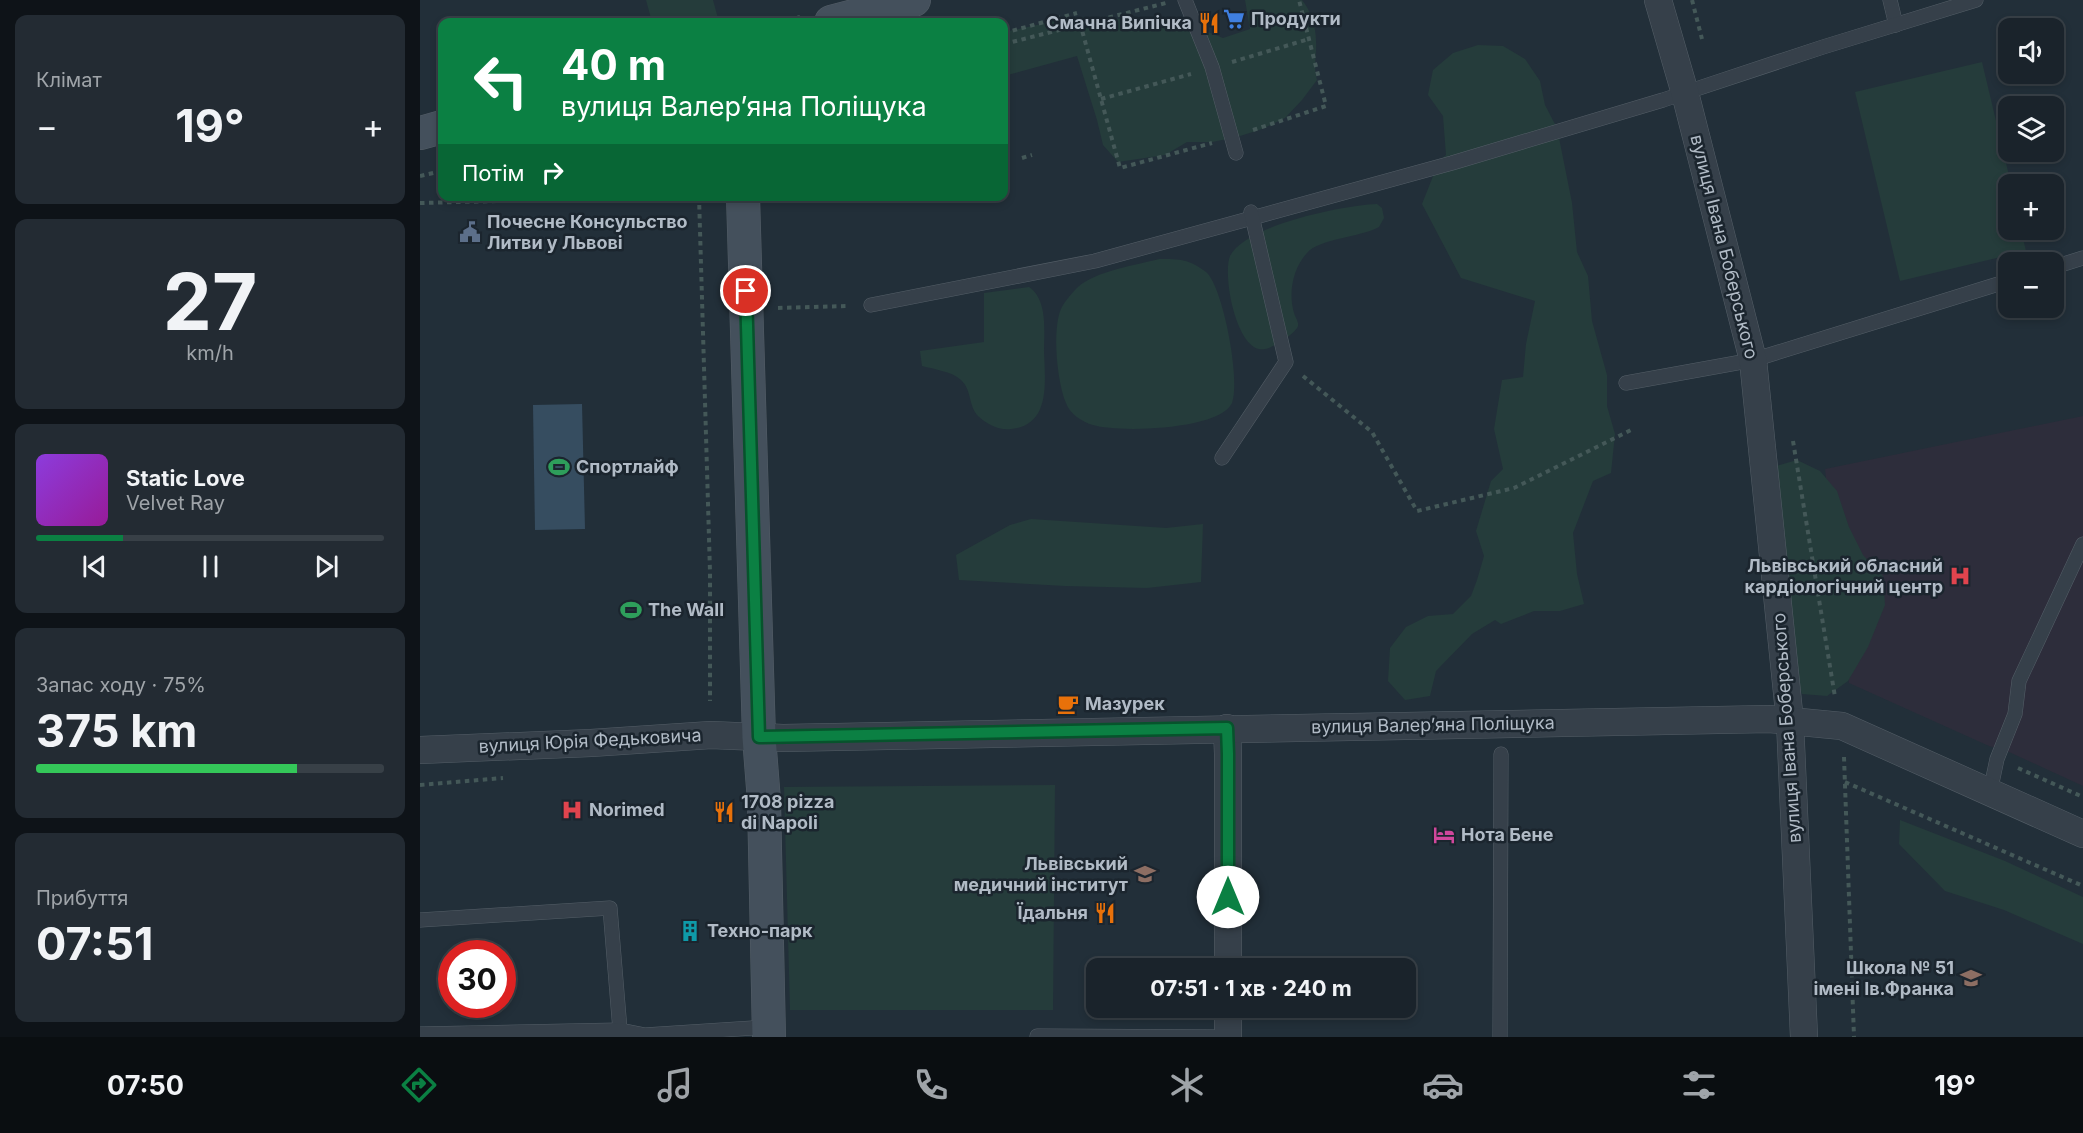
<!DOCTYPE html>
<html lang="uk">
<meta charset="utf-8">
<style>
:root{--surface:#1a232b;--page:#232b33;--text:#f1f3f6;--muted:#9fa4a9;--line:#384047;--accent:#0b8043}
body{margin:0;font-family:Inter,sans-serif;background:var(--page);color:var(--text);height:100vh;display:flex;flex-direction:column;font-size:22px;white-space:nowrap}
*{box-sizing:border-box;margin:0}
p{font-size:20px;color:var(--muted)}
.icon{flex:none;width:33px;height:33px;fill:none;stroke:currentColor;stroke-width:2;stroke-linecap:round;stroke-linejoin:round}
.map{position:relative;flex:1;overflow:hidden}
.side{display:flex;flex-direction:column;gap:15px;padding:15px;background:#0e1318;width:420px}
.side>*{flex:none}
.hud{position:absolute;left:18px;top:18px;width:570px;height:183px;border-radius:12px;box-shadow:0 3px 9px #0003,0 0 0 2px var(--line);background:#0b8043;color:#fff;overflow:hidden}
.buttons{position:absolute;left:1578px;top:18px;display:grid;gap:12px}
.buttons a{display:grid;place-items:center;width:66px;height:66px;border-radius:12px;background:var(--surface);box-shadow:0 3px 9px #0003,0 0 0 2px var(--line);font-size:30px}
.speed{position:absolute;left:18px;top:940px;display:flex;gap:12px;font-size:30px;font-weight:700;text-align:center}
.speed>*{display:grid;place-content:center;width:78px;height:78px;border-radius:50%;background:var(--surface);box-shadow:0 3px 9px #0003,0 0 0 2px var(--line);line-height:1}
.speed .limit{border:9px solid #d22;background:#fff;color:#111}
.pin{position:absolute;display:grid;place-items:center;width:51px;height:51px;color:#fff;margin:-26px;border:3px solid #fff;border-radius:50%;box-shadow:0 2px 6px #0007}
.me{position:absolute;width:66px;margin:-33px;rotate:0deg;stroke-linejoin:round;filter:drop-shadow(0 0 4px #0008)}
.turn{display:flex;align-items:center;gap:21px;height:126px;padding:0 24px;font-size:27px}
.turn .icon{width:78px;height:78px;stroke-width:2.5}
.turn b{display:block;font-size:42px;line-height:51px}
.then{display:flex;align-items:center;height:57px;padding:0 24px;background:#0003;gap:12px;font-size:22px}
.big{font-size:45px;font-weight:700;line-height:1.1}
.side .widget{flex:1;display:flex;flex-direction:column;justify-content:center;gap:9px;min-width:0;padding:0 21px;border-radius:12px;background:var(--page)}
.side .dial{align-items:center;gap:0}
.dial b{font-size:78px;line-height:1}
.song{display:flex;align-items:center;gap:18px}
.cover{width:72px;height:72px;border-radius:9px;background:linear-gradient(135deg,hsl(270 70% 55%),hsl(300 70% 35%))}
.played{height:6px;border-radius:3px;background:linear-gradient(90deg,var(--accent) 25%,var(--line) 25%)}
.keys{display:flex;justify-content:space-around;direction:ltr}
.heat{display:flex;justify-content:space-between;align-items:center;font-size:33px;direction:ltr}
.charge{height:9px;border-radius:4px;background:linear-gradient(90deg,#34c759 75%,var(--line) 0)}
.trip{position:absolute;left:666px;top:958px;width:330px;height:60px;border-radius:12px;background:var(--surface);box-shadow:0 3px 9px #0003,0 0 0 2px var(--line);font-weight:700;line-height:60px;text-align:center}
.dock{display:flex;height:96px;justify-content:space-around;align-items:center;background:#0a0e11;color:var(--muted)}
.dock .icon{width:42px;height:42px}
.dock .selected{color:var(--accent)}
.dock b{font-size:27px;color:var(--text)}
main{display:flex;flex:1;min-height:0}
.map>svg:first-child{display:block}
.medical{fill:#2d2d3b}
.green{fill:#253c3b}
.water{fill:#364d60}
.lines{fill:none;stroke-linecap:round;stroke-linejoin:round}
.lane-casing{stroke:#545e67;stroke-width:15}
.street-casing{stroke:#545e67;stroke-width:28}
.secondary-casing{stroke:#545e67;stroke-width:34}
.path{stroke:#445858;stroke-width:4;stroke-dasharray:4.5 4.5;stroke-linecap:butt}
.lane{stroke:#36404a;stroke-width:14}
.street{stroke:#36404a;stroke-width:27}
.secondary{stroke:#44505c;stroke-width:33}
.route-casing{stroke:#07532c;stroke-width:15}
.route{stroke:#0b8043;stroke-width:10}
.labels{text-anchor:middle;stroke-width:5;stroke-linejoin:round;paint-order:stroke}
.poi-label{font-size:18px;font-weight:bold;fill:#b1bbc6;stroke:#1b252e;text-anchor:start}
.street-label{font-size:18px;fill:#b1bbc6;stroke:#1b252e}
</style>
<main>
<section class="side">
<div class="widget"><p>Клімат</p>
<div class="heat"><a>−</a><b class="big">19°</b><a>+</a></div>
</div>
<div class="widget dial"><b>27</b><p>km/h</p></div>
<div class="widget">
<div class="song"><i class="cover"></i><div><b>Static Love</b><p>Velvet Ray</p></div></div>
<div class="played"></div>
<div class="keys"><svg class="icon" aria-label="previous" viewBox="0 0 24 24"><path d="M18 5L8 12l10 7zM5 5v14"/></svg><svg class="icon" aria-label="pause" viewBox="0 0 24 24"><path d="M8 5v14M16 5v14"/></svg><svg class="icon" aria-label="next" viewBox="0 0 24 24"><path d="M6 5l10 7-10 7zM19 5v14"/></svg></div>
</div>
<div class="widget"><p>Запас ходу · 75%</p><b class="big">375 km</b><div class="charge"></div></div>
<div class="widget"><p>Прибуття</p><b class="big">07:51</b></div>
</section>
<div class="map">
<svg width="1663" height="1037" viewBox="0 0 1663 1037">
<rect width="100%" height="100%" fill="#222f39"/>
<path class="medical" d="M1663 416V786L1589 752 1569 746 1429 683 1405 469Z"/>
<g class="green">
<path d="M226 0H293L299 22H232Z"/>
<path d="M825 0H882C891 11 896 27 896 41 897 55 893 66 897 80L882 100 865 118 842 129 817 137 792 142H767L745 155 698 162 683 145 677 120 657 56 584 76V32L653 17 702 19 751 27 768 24 803 38 830 29Z"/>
<path d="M1058 45 1083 46 1105 59 1120 81 1125 105 1137 128 1152 203 1157 252 1168 276 1172 321 1187 375V406L1195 434 1191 473 1173 481 1153 533 1157 574 1164 604 1140 611H1114L1081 624 1075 620 1052 634 1016 671 1010 696 985 700 968 681 970 648 986 627 1008 616 1033 614 1051 596 1057 580 1064 556 1056 531 1071 481 1083 469 1074 429 1082 380 1103 377 1106 344 1115 301 1041 278 1002 204 1019 161 1026 155 1023 116 1008 95 1013 70 1033 53Z"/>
<path d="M1562 62 1591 184H1588V230H1601L1606 251 1480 281 1435 92Z"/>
<path d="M957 204 962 208 964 218 959 227C941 237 898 239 887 253 873 268 868 293 874 313 875 317 879 322 878 326 876 333 853 348 845 349 817 355 802 275 810 256 825 225 925 205 957 204Z"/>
<path d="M739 259C760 259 769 259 786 272 803 286 821 382 812 403 800 430 698 433 673 425 662 422 650 414 646 403 637 382 632 329 641 309 644 302 653 292 658 287 676 271 716 265 739 259Z"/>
<path d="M609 287C628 300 624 331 624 351 625 382 631 425 591 429 580 431 566 424 558 416 548 405 552 390 541 380 533 372 514 369 502 366L500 351 564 342V293Z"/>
<path d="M1377 460 1400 471 1417 491 1429 527 1443 555 1463 576 1465 605 1448 647 1428 681 1407 696 1382 694 1377 681 1353 467Z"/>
<path d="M611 519 746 528 783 524 781 582 727 588 645 586 539 580 536 555 590 525Z"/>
<path d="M635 785 633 1010H370L364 787Z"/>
<path d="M1480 820 1585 861 1663 897V944L1584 910 1525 891 1479 844Z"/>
</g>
<path class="water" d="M162 404 165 529 115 530 113 405Z"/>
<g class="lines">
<defs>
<g id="lane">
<path d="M765 0 792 67 816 153"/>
<path d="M1470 0 1476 25"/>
<path d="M1634 267 1663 258"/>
<path d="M451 305 675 261 1032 163 1243 100 1403 47 1556 0"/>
<path d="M1206 383 1333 360 1588 281"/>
<path d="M802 458 866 362 831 212"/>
<path d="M1570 792 1577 759 1595 714 1599 681 1663 544"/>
<path d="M0 920 190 908 200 1030"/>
<path d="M0 1034 200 1030 225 1035 349 1027"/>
<path d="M617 1036 805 1037"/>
<path d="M1080 1037 1081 754"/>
</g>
<g id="street">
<path d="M1238 0 1265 93 1333 360 1370 722 1384 1037"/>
<path d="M807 728 808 754V969"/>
<path d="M0 750 171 743 291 735 363 738 1349 719 1422 726 1663 834"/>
<path d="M808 1037V1008"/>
</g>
<g id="secondary">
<path d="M411 22 494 0"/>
<path d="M0 133 22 127"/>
<path d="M323 196 339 737 344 801 349 1037"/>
</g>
</defs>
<use href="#lane" class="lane-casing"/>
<use href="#street" class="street-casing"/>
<use href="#secondary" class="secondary-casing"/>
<g class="path">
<path d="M1272 0 1282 39"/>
<path d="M360 22 380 17"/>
<path d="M660 23 700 168 792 143"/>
<path d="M584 33 657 13"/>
<path d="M584 44 746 3"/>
<path d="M812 62 889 39"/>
<path d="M681 99 771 74"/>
<path d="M833 130 906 106 879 0"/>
<path d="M602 158 612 155"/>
<path d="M0 176 22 171"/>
<path d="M279 196 290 572V701"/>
<path d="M0 203 276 196"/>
<path d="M358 308 429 306"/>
<path d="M883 376 952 432 997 511 1094 488 1211 430"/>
<path d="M1373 441 1415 697"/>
<path d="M1424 757 1434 1037"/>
<path d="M1598 768 1663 797"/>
<path d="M1425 782 1663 886"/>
<path d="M0 785 83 778"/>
</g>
<use href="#lane" class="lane"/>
<use href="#street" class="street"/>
<use href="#secondary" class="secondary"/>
</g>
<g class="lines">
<defs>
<path id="route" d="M326 291 339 737 807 728 808 754V897"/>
</defs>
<use href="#route" class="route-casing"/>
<use href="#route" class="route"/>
</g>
<defs>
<symbol id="supermarket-bare" viewBox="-9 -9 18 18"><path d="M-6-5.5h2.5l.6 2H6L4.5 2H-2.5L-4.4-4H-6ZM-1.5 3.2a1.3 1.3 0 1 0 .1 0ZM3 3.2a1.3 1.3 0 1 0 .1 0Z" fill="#3f7fe0" stroke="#1b252e" stroke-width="2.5" paint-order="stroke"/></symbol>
<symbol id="restaurant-bare" viewBox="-9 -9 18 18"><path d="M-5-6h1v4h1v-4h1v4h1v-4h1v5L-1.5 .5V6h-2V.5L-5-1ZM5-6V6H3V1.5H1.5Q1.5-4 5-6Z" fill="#e8710a" stroke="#1b252e" stroke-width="2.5" paint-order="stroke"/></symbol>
<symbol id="civic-bare" viewBox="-9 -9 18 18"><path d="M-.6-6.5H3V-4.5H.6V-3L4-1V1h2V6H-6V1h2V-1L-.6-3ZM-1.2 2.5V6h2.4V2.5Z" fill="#5c6f8a" stroke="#1b252e" stroke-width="2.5" paint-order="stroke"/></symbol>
<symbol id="stadium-bare" viewBox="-9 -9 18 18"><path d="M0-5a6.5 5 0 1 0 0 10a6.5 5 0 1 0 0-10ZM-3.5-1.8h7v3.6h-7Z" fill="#2e9e5b" stroke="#1b252e" stroke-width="2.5" paint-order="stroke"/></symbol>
<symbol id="hospital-bare" viewBox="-9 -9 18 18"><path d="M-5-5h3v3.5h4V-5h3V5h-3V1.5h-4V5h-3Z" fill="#e0444e" stroke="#1b252e" stroke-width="2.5" paint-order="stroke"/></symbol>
<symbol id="cafe-bare" viewBox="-9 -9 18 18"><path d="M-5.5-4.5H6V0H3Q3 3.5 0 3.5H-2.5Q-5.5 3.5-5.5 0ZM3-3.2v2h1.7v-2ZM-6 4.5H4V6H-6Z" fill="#e8710a" stroke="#1b252e" stroke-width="2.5" paint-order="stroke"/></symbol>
<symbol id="hotel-bare" viewBox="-9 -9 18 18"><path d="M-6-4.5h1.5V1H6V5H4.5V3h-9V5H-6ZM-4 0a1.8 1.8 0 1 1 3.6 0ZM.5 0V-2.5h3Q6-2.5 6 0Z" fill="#d1479c" stroke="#1b252e" stroke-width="2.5" paint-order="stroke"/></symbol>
<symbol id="university-bare" viewBox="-9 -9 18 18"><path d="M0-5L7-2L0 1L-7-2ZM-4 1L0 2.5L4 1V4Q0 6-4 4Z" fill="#8d6e63" stroke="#1b252e" stroke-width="2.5" paint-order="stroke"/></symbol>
<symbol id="building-bare" viewBox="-9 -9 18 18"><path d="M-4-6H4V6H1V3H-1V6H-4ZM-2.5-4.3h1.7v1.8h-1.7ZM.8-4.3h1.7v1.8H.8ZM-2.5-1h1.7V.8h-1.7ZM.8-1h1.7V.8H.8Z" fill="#0f9aa8" stroke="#1b252e" stroke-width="2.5" paint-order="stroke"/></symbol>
<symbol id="school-bare" viewBox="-9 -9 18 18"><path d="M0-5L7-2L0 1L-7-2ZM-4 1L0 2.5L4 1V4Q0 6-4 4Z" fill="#8d6e63" stroke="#1b252e" stroke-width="2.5" paint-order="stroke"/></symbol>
</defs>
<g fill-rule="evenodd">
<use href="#supermarket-bare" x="799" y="4" width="30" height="30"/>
<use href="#restaurant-bare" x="774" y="8" width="30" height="30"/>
<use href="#civic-bare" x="35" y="217" width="30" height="30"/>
<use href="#stadium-bare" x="124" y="452" width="30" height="30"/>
<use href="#hospital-bare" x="1525" y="561" width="30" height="30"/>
<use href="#stadium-bare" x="196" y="595" width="30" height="30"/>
<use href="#cafe-bare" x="633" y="689" width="30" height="30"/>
<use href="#hospital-bare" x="137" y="795" width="30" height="30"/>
<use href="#restaurant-bare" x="289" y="797" width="30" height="30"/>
<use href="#hotel-bare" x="1009" y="820" width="30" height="30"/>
<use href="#university-bare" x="710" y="859" width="30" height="30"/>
<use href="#restaurant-bare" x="670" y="898" width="30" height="30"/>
<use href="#building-bare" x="255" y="916" width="30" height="30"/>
<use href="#school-bare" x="1536" y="963" width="30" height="30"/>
</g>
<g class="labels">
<g class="poi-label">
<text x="831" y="25">Продукти</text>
<text x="772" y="29" text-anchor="end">Смачна Випічка</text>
<text x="67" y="228">Почесне Консульство<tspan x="67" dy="21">Литви у Львові</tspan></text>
<text x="156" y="473">Спортлайф</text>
<text x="1523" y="572" text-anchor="end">Львівський обласний<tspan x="1523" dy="21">кардіологічний центр</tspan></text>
<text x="228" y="616">The Wall</text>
<text x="665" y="710">Мазурек</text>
<text x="321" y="808">1708 pizza<tspan x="321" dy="21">di Napoli</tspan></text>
<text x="169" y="816">Norimed</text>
<text x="1041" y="841">Нота Бене</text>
<text x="708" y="870" text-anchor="end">Львівський<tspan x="708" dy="21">медичний інститут</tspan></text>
<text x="668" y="919" text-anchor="end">Їдальня</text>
<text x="287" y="937">Техно-парк</text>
<text x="1534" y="974" text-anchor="end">Школа № 51<tspan x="1534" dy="21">імені Ів.Франка</tspan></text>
</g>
<g class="street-label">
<text transform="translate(1304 247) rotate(76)" y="6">вулиця Івана Боберського</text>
<text transform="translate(1013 725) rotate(-1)" y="6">вулиця Валерʼяна Поліщука</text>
<text transform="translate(1367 728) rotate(-94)" y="6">вулиця Івана Боберського</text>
<text transform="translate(170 741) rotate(-3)" y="6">вулиця Юрія Федьковича</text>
</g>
</g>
</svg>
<div class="buttons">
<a><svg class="icon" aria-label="sound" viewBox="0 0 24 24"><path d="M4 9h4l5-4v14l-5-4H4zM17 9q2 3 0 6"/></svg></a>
<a><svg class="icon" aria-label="layers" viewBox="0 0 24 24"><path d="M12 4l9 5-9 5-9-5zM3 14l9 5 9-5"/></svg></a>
<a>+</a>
<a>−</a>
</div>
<div class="speed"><div class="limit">30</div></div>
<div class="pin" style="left:326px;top:291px;background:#d93025"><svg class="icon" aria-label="arrive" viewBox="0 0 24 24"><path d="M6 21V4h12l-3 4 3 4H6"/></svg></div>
<svg class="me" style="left:808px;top:897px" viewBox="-20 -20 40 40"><circle r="19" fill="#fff"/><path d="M0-13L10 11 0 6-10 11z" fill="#0b8043"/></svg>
<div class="trip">07:51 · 1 хв · 240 m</div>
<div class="hud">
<div class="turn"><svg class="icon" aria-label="left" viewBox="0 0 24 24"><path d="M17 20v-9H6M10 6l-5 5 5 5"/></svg><div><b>40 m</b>вулиця Валерʼяна Поліщука</div></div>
<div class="then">Потім<svg class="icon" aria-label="right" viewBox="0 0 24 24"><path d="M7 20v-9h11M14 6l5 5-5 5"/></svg></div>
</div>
</div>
</main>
<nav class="dock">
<b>07:50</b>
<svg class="icon selected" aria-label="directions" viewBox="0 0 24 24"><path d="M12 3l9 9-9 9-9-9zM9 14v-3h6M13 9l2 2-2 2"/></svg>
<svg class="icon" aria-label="music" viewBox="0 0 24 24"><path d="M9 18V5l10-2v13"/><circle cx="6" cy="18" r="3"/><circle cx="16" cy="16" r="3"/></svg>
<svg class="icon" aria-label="phone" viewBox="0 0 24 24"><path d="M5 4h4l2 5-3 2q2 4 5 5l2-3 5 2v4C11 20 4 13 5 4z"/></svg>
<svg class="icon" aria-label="climate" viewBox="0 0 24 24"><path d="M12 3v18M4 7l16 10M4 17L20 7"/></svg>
<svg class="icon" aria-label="car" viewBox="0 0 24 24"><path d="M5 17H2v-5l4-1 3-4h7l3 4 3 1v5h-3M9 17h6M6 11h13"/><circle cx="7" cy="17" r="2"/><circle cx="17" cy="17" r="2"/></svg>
<svg class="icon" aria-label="filters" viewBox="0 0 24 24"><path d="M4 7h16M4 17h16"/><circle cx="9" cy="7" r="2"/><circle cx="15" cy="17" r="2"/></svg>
<b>19°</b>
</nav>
